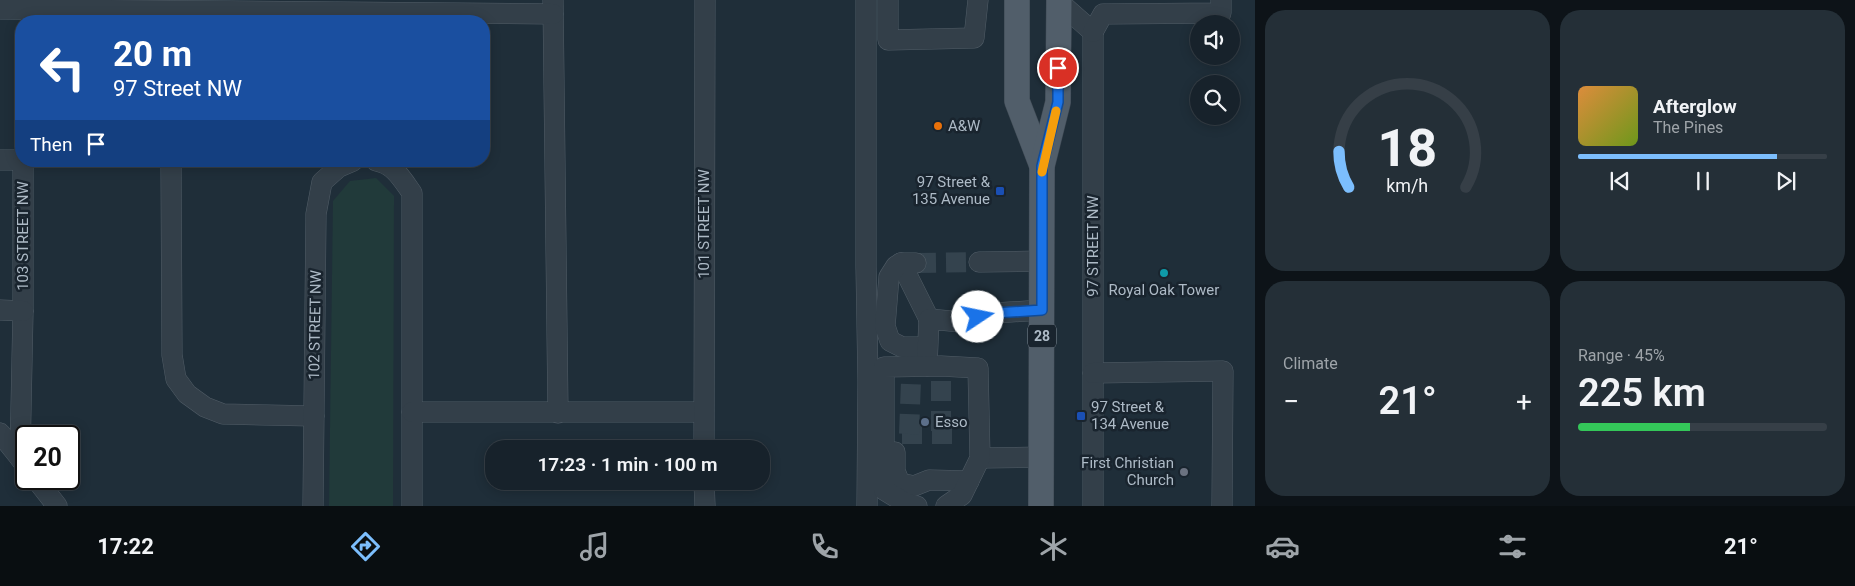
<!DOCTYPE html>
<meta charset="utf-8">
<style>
:root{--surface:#17222b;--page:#242f37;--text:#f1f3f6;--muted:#9ea4a9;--line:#363f47;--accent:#7cbefd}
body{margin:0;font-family:Roboto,sans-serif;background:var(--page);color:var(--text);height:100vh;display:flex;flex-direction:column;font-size:19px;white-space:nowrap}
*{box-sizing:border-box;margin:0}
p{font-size:16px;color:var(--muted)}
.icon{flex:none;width:28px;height:28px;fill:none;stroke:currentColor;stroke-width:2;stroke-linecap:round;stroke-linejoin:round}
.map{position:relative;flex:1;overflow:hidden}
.drawer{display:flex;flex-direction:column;gap:10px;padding:10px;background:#0d1318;width:600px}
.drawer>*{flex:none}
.top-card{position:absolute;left:15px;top:15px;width:475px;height:152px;border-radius:20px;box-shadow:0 2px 12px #0003,0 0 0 1px var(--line);background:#1a4fa0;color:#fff;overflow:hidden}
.tools{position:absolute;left:1190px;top:15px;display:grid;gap:10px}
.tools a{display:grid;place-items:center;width:50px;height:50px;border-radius:50%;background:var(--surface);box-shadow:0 2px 12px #0003,0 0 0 1px var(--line);font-size:25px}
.speed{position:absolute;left:15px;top:425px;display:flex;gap:10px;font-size:25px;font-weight:700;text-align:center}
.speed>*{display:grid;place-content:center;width:65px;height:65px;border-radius:50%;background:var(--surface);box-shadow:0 2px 12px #0003,0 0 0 1px var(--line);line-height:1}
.speed .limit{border:2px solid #111;border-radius:8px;background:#fff;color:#111}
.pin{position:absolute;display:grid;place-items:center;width:42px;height:42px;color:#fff;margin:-21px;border:2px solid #fff;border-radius:50%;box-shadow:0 1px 5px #0007}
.me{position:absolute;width:55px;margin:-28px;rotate:79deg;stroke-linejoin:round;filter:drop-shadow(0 0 4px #0008)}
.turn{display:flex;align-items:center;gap:18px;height:105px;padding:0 15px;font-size:22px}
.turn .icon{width:65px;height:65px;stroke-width:2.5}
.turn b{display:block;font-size:35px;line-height:42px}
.then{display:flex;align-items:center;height:48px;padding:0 15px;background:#0003;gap:10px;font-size:19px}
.big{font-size:38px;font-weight:600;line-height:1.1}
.drawer .widget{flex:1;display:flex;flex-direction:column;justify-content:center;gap:8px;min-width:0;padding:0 18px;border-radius:20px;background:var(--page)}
.drawer .dial{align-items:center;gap:0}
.dial svg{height:130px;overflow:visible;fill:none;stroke:var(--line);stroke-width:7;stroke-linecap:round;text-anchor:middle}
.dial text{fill:var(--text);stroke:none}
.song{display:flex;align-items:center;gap:15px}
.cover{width:60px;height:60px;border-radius:8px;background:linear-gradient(135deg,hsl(30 70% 55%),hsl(80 70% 35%))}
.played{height:5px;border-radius:2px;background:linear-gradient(90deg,var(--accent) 80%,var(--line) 80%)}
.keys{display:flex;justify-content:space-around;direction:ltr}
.heat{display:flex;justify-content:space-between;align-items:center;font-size:28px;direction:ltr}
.charge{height:8px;border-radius:4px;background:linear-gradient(90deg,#34c759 45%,var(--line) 0)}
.drawer .tiles{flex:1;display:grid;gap:10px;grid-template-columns:repeat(2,1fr)}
.trip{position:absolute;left:485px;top:440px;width:285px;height:50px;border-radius:20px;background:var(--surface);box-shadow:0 2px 12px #0003,0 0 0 1px var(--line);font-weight:600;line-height:50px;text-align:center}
.tabs{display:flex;height:80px;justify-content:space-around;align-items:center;background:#090e11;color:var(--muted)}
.tabs .icon{width:35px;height:35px}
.tabs .on{color:var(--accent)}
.tabs b{font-size:22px;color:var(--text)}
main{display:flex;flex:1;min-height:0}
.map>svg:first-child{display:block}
.green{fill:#213a3a}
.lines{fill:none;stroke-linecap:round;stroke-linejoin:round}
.minor-tunnel{stroke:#34434e;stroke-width:20;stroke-dasharray:20 10;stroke-linecap:butt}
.minor-casing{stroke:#515d67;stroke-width:21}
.major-casing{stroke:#3d4853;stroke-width:26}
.minor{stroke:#333f49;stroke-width:20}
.major{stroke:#515e6a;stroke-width:25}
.route-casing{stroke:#114b97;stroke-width:12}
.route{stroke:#1a73e8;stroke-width:9}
.slow{stroke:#f59e0b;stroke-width:9}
.food-dot{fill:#e8710a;stroke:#19242e;stroke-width:2}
.transit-dot{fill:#1a4fb4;stroke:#19242e;stroke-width:2}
.culture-dot{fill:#0f9aa8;stroke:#19242e;stroke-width:2}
.service-dot{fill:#5c6f8a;stroke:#19242e;stroke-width:2}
.worship-dot{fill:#6b7280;stroke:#19242e;stroke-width:2}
.labels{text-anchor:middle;stroke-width:5;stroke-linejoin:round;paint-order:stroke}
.shield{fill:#19242e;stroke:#818d98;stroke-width:1}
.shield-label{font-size:14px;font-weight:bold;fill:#adbac6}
.poi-label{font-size:15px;fill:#adbac6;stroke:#19242e;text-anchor:start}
.street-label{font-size:15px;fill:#adbac6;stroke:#19242e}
</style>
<main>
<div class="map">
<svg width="1255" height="506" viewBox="0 0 1255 506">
<rect width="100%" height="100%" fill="#1f2e39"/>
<path class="green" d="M376 178 394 196 393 506H329L333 201 350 181Z"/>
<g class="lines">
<g class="minor-tunnel">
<path d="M916 263 979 262"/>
<path d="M941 381V434"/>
<path d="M902 434H961"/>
<path d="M909 434 911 381"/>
</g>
<defs>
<g id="minor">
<path d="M553 0 558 413"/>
<path d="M866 0V266L868 381 867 506"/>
<path d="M888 0V40L974 38 978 0"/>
<path d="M1059 2 1093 32V506"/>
<path d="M0 9 553 14"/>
<path d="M1093 32 1103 14 1221 13V0"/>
<path d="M0 160H21"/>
<path d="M23 161V311L20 458 26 466"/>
<path d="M171 161 172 355 176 379 187 394 205 407 223 414 314 416"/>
<path d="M376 161C394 164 402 179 412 193V506"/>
<path d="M979 262 1042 261"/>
<path d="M901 263 929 319"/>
<path d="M916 263H901L896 266 889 277 885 326 890 341 902 347H927"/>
<path d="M0 310 23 311"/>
<path d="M927 366 929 319 961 322 995 313 1042 310"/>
<path d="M1093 373 1223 371 1222 506"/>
<path d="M412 412H703"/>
<path d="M0 433 20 458"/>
<path d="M704 449 705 0"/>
<path d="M895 452V471L900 483 914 486 929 480 969 481"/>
<path d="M980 458 1042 457"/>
<path d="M36 479 57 506"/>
<path d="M704 481 705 506"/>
<path d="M313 506 316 214 322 182 339 167 353 161"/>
<path d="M917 506 907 504 884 490V367L941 366 978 368 980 458 962 495 946 506"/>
</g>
<g id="major">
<path d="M1017 0V101L1042 166"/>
<path d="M1041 506 1042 166 1058 102 1059 0"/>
</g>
</defs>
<use href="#minor" class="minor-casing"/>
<use href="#major" class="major-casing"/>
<use href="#minor" class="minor"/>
<use href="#major" class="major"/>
</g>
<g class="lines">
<defs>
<path id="route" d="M978 317 995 313 1042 310V166L1058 102V68"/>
</defs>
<use href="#route" class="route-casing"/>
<use href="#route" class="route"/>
<path class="slow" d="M1042 172 1056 111"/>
</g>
<circle class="food-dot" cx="938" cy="126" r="5"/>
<g class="transit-dot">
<rect x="995" y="186" width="10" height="10" rx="2.5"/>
<rect x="1076" y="411" width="10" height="10" rx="2.5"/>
</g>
<circle class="culture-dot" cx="1164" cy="273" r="5"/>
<circle class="service-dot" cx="925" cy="422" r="5"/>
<circle class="worship-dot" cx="1184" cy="472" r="5"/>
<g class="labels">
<rect class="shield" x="1028" y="324.5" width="28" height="23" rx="4"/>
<g class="shield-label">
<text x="1042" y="341">28</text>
</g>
<g class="poi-label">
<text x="948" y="131">A&amp;W</text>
<text x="990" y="187" text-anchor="end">97 Street &amp;<tspan x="990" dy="17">135 Avenue</tspan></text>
<text x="1164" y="295" text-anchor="middle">Royal Oak Tower</text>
<text x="1091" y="412">97 Street &amp;<tspan x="1091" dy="17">134 Avenue</tspan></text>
<text x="935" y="427">Esso</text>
<text x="1174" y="468" text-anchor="end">First Christian<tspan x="1174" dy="17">Church</tspan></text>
</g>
<g class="street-label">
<text transform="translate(704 224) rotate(-90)" y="5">101 STREET NW</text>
<text transform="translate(23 236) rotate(-90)" y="5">103 STREET NW</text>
<text transform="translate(1093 246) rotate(-90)" y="5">97 STREET NW</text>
<text transform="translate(315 325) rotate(-89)" y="5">102 STREET NW</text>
</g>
</g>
</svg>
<div class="tools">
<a><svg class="icon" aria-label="sound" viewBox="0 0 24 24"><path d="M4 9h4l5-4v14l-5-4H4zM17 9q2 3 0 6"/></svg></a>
<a><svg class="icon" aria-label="search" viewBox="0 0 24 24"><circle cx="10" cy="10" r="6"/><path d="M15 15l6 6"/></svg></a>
</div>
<div class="speed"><div class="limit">20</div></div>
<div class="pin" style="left:1058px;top:68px;background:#d93025"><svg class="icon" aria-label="arrive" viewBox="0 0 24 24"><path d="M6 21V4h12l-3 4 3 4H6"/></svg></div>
<svg class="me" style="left:978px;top:317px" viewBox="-20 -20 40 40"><circle r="19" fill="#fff"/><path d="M0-13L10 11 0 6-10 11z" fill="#1a73e8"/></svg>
<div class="trip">17:23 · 1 min · 100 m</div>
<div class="top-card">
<div class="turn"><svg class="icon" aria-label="left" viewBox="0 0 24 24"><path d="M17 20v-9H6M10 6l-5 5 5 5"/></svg><div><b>20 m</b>97 Street NW</div></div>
<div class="then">Then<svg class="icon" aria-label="arrive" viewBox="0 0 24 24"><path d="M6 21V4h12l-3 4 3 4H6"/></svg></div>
</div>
</div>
<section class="drawer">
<div class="tiles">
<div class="widget dial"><svg viewBox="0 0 100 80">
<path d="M14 69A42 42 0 1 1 86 69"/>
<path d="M14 69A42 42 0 0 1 8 47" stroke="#7cbefd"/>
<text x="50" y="56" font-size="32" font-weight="700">18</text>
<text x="50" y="72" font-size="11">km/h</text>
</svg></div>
<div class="widget">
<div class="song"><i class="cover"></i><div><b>Afterglow</b><p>The Pines</p></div></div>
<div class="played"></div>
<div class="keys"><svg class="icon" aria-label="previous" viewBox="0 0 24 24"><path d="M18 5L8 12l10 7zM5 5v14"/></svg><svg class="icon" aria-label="pause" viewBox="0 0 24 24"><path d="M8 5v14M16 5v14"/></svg><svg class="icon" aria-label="next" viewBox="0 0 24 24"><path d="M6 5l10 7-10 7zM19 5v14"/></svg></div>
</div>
<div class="widget"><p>Climate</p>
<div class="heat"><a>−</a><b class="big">21°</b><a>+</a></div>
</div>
<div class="widget"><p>Range · 45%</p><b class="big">225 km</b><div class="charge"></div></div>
</div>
</section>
</main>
<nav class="tabs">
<b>17:22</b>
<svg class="icon on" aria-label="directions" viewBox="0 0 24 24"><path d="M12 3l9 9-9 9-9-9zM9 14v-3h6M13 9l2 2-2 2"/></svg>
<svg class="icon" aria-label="music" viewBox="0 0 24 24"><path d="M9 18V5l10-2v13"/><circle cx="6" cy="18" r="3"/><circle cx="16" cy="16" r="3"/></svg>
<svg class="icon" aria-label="phone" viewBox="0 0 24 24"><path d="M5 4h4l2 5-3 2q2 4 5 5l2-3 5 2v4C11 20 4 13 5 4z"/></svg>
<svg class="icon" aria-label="climate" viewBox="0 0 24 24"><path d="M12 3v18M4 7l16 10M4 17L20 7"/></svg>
<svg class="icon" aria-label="car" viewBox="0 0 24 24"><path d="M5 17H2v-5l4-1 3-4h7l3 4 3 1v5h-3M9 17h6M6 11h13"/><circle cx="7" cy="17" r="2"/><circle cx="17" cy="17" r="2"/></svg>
<svg class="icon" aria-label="filters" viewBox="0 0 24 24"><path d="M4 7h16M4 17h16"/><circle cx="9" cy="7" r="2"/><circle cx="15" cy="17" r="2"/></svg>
<b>21°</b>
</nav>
